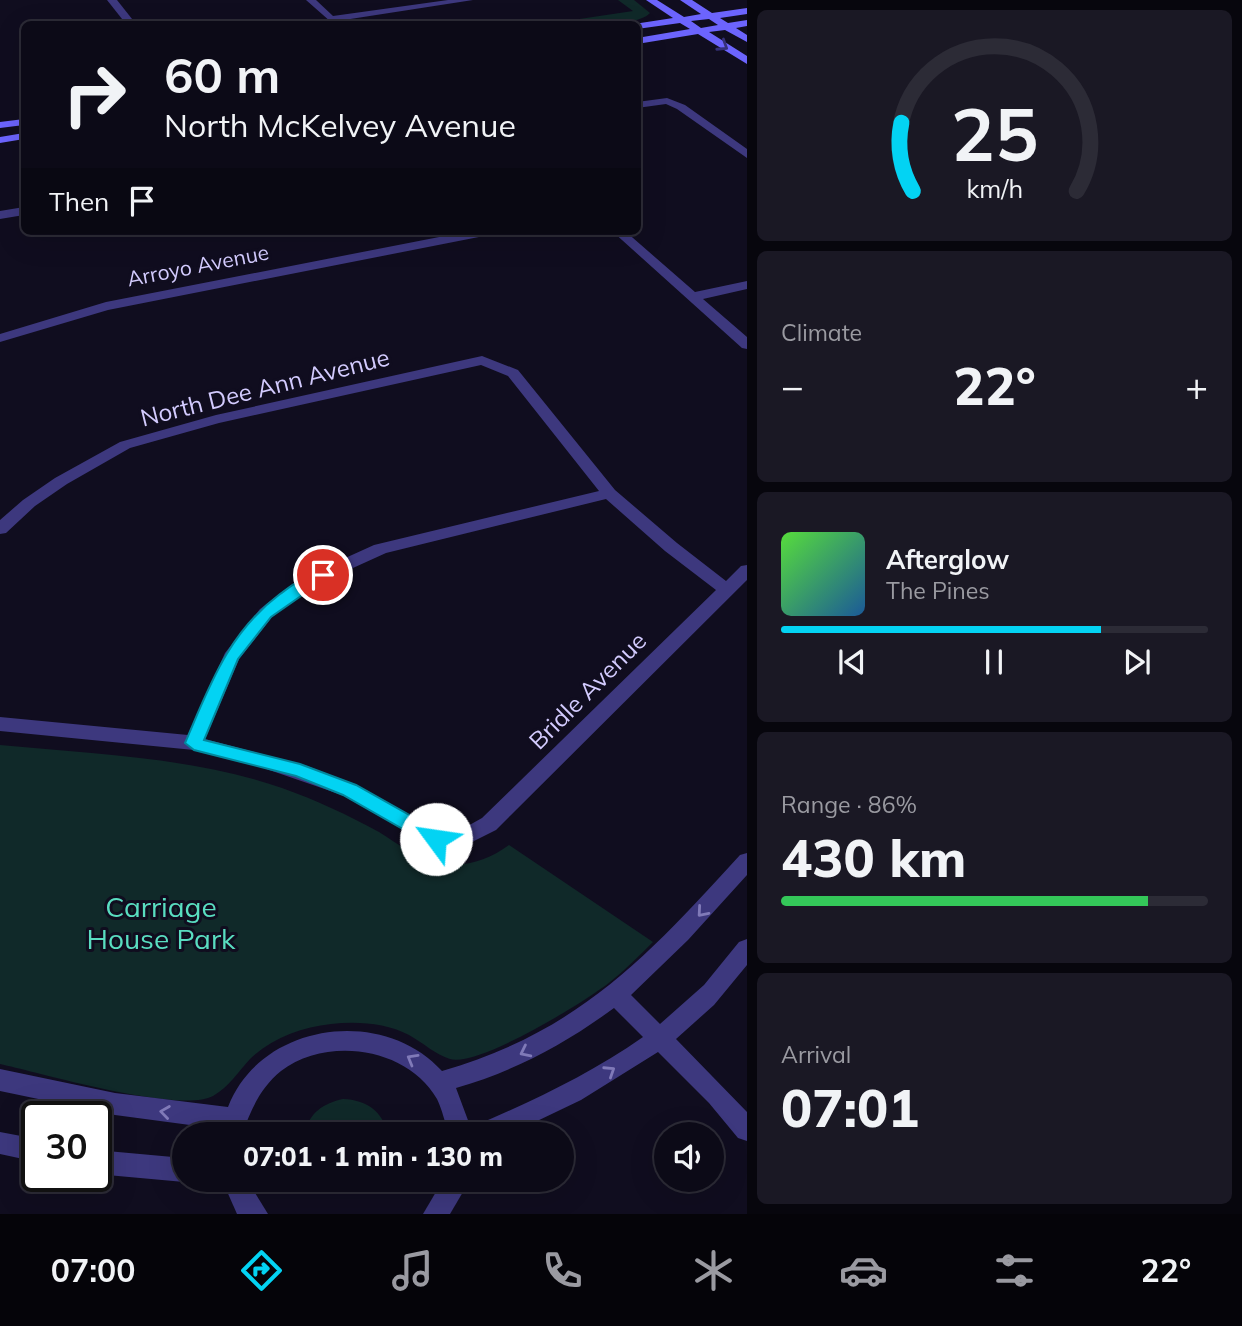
<!DOCTYPE html>
<meta charset="utf-8">
<style>
:root{--surface:#0c0a17;--page:#1a1824;--text:#f1f3f6;--muted:#9a9aa1;--line:#2c2b36;--accent:#03d3f3}
body{margin:0;font-family:Mulish,sans-serif;background:var(--page);color:var(--text);height:100vh;display:flex;flex-direction:column;font-size:26px;white-space:nowrap}
*{box-sizing:border-box;margin:0}
p{font-size:23px;color:var(--muted)}
.icon{flex:none;width:38px;height:38px;fill:none;stroke:currentColor;stroke-width:2;stroke-linecap:round;stroke-linejoin:round}
.map{position:relative;flex:1;overflow:hidden}
.sheet{display:flex;flex-direction:column;gap:10px;padding:10px;background:#07060d;width:495px}
.sheet>*{flex:none}
.top-card{position:absolute;left:21px;top:21px;width:620px;height:214px;border-radius:10px;box-shadow:0 7px 28px #0002,0 0 0 2px var(--line);background:#0c0a17;color:var(--text);overflow:hidden}
.controls{position:absolute;left:654px;top:1122px;display:grid;gap:14px}
.controls a{display:grid;place-items:center;width:70px;height:70px;border-radius:50%;background:var(--surface);box-shadow:0 7px 28px #0002,0 0 0 2px var(--line);font-size:35px}
.speed{position:absolute;left:21px;top:1101px;display:flex;gap:14px;font-size:35px;font-weight:700;text-align:center}
.speed>*{display:grid;place-content:center;width:91px;height:91px;border-radius:50%;background:var(--surface);box-shadow:0 7px 28px #0002,0 0 0 2px var(--line);line-height:1}
.speed .limit{border:4px solid #111;border-radius:10px;background:#fff;color:#111}
.pin{position:absolute;display:grid;place-items:center;width:60px;height:60px;color:#fff;margin:-30px;border:4px solid #fff;border-radius:50%;box-shadow:0 2px 7px #0007}
.me{position:absolute;width:77px;margin:-38px;rotate:301deg;stroke-linejoin:round;filter:drop-shadow(0 0 5px #0008)}
.turn{display:flex;align-items:center;gap:24px;height:147px;padding:0 28px;font-size:32px}
.turn .icon{width:91px;height:91px;stroke-width:2.5}
.turn b{display:block;font-size:49px;line-height:60px}
.then{display:flex;align-items:center;height:66px;padding:0 28px;background:#0003;gap:14px;font-size:26px}
.big{font-size:52px;font-weight:800;line-height:1.1}
.sheet .tile{flex:1;display:flex;flex-direction:column;justify-content:center;gap:10px;min-width:0;padding:0 24px;border-radius:10px;background:var(--page)}
.sheet .dial{align-items:center;gap:0}
.dial svg{height:182px;overflow:visible;fill:none;stroke:var(--line);stroke-width:7;stroke-linecap:round;text-anchor:middle}
.dial text{fill:var(--text);stroke:none}
.song{display:flex;align-items:center;gap:21px}
.cover{width:84px;height:84px;border-radius:10px;background:linear-gradient(135deg,hsl(110 70% 55%),hsl(210 70% 35%))}
.played{height:7px;border-radius:4px;background:linear-gradient(90deg,var(--accent) 75%,var(--line) 75%)}
.keys{display:flex;justify-content:space-around;direction:ltr}
.heat{display:flex;justify-content:space-between;align-items:center;font-size:38px;direction:ltr}
.charge{height:10px;border-radius:5px;background:linear-gradient(90deg,#34c759 86%,var(--line) 0)}
.trip{position:absolute;left:172px;top:1122px;width:402px;height:70px;border-radius:35px;background:var(--surface);box-shadow:0 7px 28px #0002,0 0 0 2px var(--line);font-weight:800;line-height:70px;text-align:center}
.tabs{display:flex;height:112px;justify-content:space-around;align-items:center;background:#050409;color:var(--muted)}
.tabs .icon{width:49px;height:49px}
.tabs .selected{color:var(--accent)}
.tabs b{font-size:32px;color:var(--text)}
main{display:flex;flex:1;min-height:0}
.map>svg:first-child{display:block}
.green{fill:#102929}
.lines{fill:none;stroke-linecap:round;stroke-linejoin:round}
.minor{fill:#3d387e;fill-rule:evenodd}
.secondary{fill:#6c64fd;fill-rule:evenodd}
.oneway{stroke:#353078}
.oneway2{stroke:#807ab8}
.route{fill:#03d3f3;stroke:#02899e;stroke-width:2}
.labels{text-anchor:middle;stroke-width:6;stroke-linejoin:round;paint-order:stroke}
.far-street-label{font-size:21px;fill:#d3cbfe;stroke:#100d1f}
.street-label{font-size:24px;fill:#d3cbfe;stroke:#100d1f}
.near-park-label{font-size:28px;fill:#59ddc0;stroke:#100d1f}
</style>
<main>
<div class="map">
<svg width="747" height="1214" viewBox="0 0 747 1214">
<rect width="100%" height="100%" fill="#100d1f"/>
<g class="green">
<path d="M618 0H634L650 13C635 29 569 25 546 24L633 11Z"/>
<path d="M0 745C94 754 192 757 282 788 316 800 348 815 379 832 397 843 414 857 435 862 462 869 487 861 509 845L653 942C639 956 625 970 610 982 585 1002 479 1067 450 1059 436 1055 422 1042 409 1035 386 1023 357 1021 331 1024 302 1027 272 1038 250 1059 238 1072 229 1087 213 1096 180 1114 41 1073 0 1064Z"/>
<path d="M343 1099C367 1100 382 1111 388 1134H305C308 1113 324 1103 343 1099Z"/>
</g>
<g class="lines">
<g class="minor">
<path d="M107 0H117L136 24H126Z"/>
<path d="M306 0H316L333 16 448 0H473L331 22Z"/>
<path d="M667 98 685 105 747 149V158L677 109 666 104 637 108V102Z"/>
<path d="M24 207V215L0 219V211Z"/>
<path d="M470 231H495L489 235 108 310 0 342V334L106 302Z"/>
<path d="M612 231H625L695 292 747 281V289L703 299 747 337V349L742 348Z"/>
<path d="M482 356 518 370 615 490 677 543 726 581 741 566 747 565V580L496 830 460 848 436 847 342 795 249 763 194 750 0 731V717L188 735 225 653 260 609 299 579 374 545 599 491 508 376 481 365 219 423 130 448 67 484 35 506 6 533 0 534V520L23 500 55 478 120 442 216 415ZM606 499 665 551 716 590 482 818 457 832 439 831 356 785 307 766 205 739 239 659 272 617 311 587 386 553Z"/>
<path d="M747 853V875L688 940 631 995 660 1024 704 985 739 942 747 939V965L714 1005 676 1039 747 1112V1141L738 1138 709 1103 658 1052 581 1100 510 1134H449C445 1123 442 1109 437 1099 407 1047 327 1036 281 1071 260 1088 251 1110 242 1134H218L220 1129 115 1115 0 1091V1069L115 1093 228 1107C260 1023 382 1005 442 1071 578 1032 648 956 740 855ZM614 1008 643 1037C590 1074 533 1101 474 1126L472 1131 456 1088C515 1071 565 1044 614 1008Z"/>
<path d="M0 1132 37 1139V1162L0 1154Z"/>
<path d="M96 1150 184 1158V1180H190L184 1182 96 1174Z"/>
<path d="M222 1180H247L268 1214H237Z"/>
<path d="M443 1180H470L450 1214H423Z"/>
</g>
<g class="secondary">
<path d="M646 0H657L684 17 701 14 680 0H692L712 13 747 8V14L720 18 728 23 747 20V26L736 28 747 35V42L725 30 709 32 747 56V64L698 34 637 44V38L690 29 680 23 637 29V24H634L673 18ZM709 19 718 25 701 28 691 21Z"/>
<path d="M24 119V125L0 128V122Z"/>
<path d="M24 133V139L0 143V137Z"/>
</g>
</g>
<defs><path id="oneway-chevron" d="M-2-3.5L2.5 0L-2 3.5" fill="none" stroke-width="1.6" stroke-linecap="round" stroke-linejoin="round" transform="scale(1.75)"/></defs>
<use class="oneway" href="#oneway-chevron" transform="translate(723 46) rotate(33)"/>
<g class="oneway2">
<use href="#oneway-chevron" transform="translate(702 912) rotate(131)"/>
<use href="#oneway-chevron" transform="translate(525 1052) rotate(154)"/>
<use href="#oneway-chevron" transform="translate(412 1059) rotate(-150)"/>
<use href="#oneway-chevron" transform="translate(610 1071) rotate(-33)"/>
<use href="#oneway-chevron" transform="translate(165 1112) rotate(-172)"/>
</g>
<path class="route" d="M323 570 331 575 271 617 238 659 204 740 300 764 356 785 443 834 445 839 443 844H429L343 795 296 776 194 750 185 743C210 685 228 633 280 594 294 584 307 574 323 570Z"/>
<g class="labels">
<g class="far-street-label">
<text transform="translate(198 266) rotate(-11)" y="7">Arroyo Avenue</text>
</g>
<g class="street-label">
<text transform="translate(265 388) rotate(-14)" y="8">North Dee Ann Avenue</text>
<text transform="translate(588 691) rotate(-45)" y="8">Bridle Avenue</text>
</g>
<g class="near-park-label">
<text x="161" y="917">Carriage<tspan x="161" dy="32">House Park</tspan></text>
</g>
</g>
</svg>
<div class="controls">
<a><svg class="icon" aria-label="sound" viewBox="0 0 24 24"><path d="M4 9h4l5-4v14l-5-4H4zM17 9q2 3 0 6"/></svg></a>
</div>
<div class="speed"><div class="limit">30</div></div>
<div class="pin" style="left:323px;top:575px;background:#d93025"><svg class="icon" aria-label="arrive" viewBox="0 0 24 24"><path d="M6 21V4h12l-3 4 3 4H6"/></svg></div>
<svg class="me" style="left:436px;top:839px" viewBox="-20 -20 40 40"><circle r="19" fill="#fff"/><path d="M0-13L10 11 0 6-10 11z" fill="#03d3f3"/></svg>
<div class="trip">07:01 · 1 min · 130 m</div>
<div class="top-card">
<div class="turn"><svg class="icon" aria-label="right" viewBox="0 0 24 24"><path d="M7 20v-9h11M14 6l5 5-5 5"/></svg><div><b>60 m</b>North McKelvey Avenue</div></div>
<div class="then">Then<svg class="icon" aria-label="arrive" viewBox="0 0 24 24"><path d="M6 21V4h12l-3 4 3 4H6"/></svg></div>
</div>
</div>
<section class="sheet">
<div class="tile dial"><svg viewBox="0 0 100 80">
<path d="M14 69A42 42 0 1 1 86 69"/>
<path d="M14 69A42 42 0 0 1 9 39" stroke="#03d3f3"/>
<text x="50" y="56" font-size="32" font-weight="700">25</text>
<text x="50" y="72" font-size="11">km/h</text>
</svg></div>
<div class="tile"><p>Climate</p>
<div class="heat"><a>−</a><b class="big">22°</b><a>+</a></div>
</div>
<div class="tile">
<div class="song"><i class="cover"></i><div><b>Afterglow</b><p>The Pines</p></div></div>
<div class="played"></div>
<div class="keys"><svg class="icon" aria-label="previous" viewBox="0 0 24 24"><path d="M18 5L8 12l10 7zM5 5v14"/></svg><svg class="icon" aria-label="pause" viewBox="0 0 24 24"><path d="M8 5v14M16 5v14"/></svg><svg class="icon" aria-label="next" viewBox="0 0 24 24"><path d="M6 5l10 7-10 7zM19 5v14"/></svg></div>
</div>
<div class="tile"><p>Range · 86%</p><b class="big">430 km</b><div class="charge"></div></div>
<div class="tile"><p>Arrival</p><b class="big">07:01</b></div>
</section>
</main>
<nav class="tabs">
<b>07:00</b>
<svg class="icon selected" aria-label="directions" viewBox="0 0 24 24"><path d="M12 3l9 9-9 9-9-9zM9 14v-3h6M13 9l2 2-2 2"/></svg>
<svg class="icon" aria-label="music" viewBox="0 0 24 24"><path d="M9 18V5l10-2v13"/><circle cx="6" cy="18" r="3"/><circle cx="16" cy="16" r="3"/></svg>
<svg class="icon" aria-label="phone" viewBox="0 0 24 24"><path d="M5 4h4l2 5-3 2q2 4 5 5l2-3 5 2v4C11 20 4 13 5 4z"/></svg>
<svg class="icon" aria-label="climate" viewBox="0 0 24 24"><path d="M12 3v18M4 7l16 10M4 17L20 7"/></svg>
<svg class="icon" aria-label="car" viewBox="0 0 24 24"><path d="M5 17H2v-5l4-1 3-4h7l3 4 3 1v5h-3M9 17h6M6 11h13"/><circle cx="7" cy="17" r="2"/><circle cx="17" cy="17" r="2"/></svg>
<svg class="icon" aria-label="filters" viewBox="0 0 24 24"><path d="M4 7h16M4 17h16"/><circle cx="9" cy="7" r="2"/><circle cx="15" cy="17" r="2"/></svg>
<b>22°</b>
</nav>
